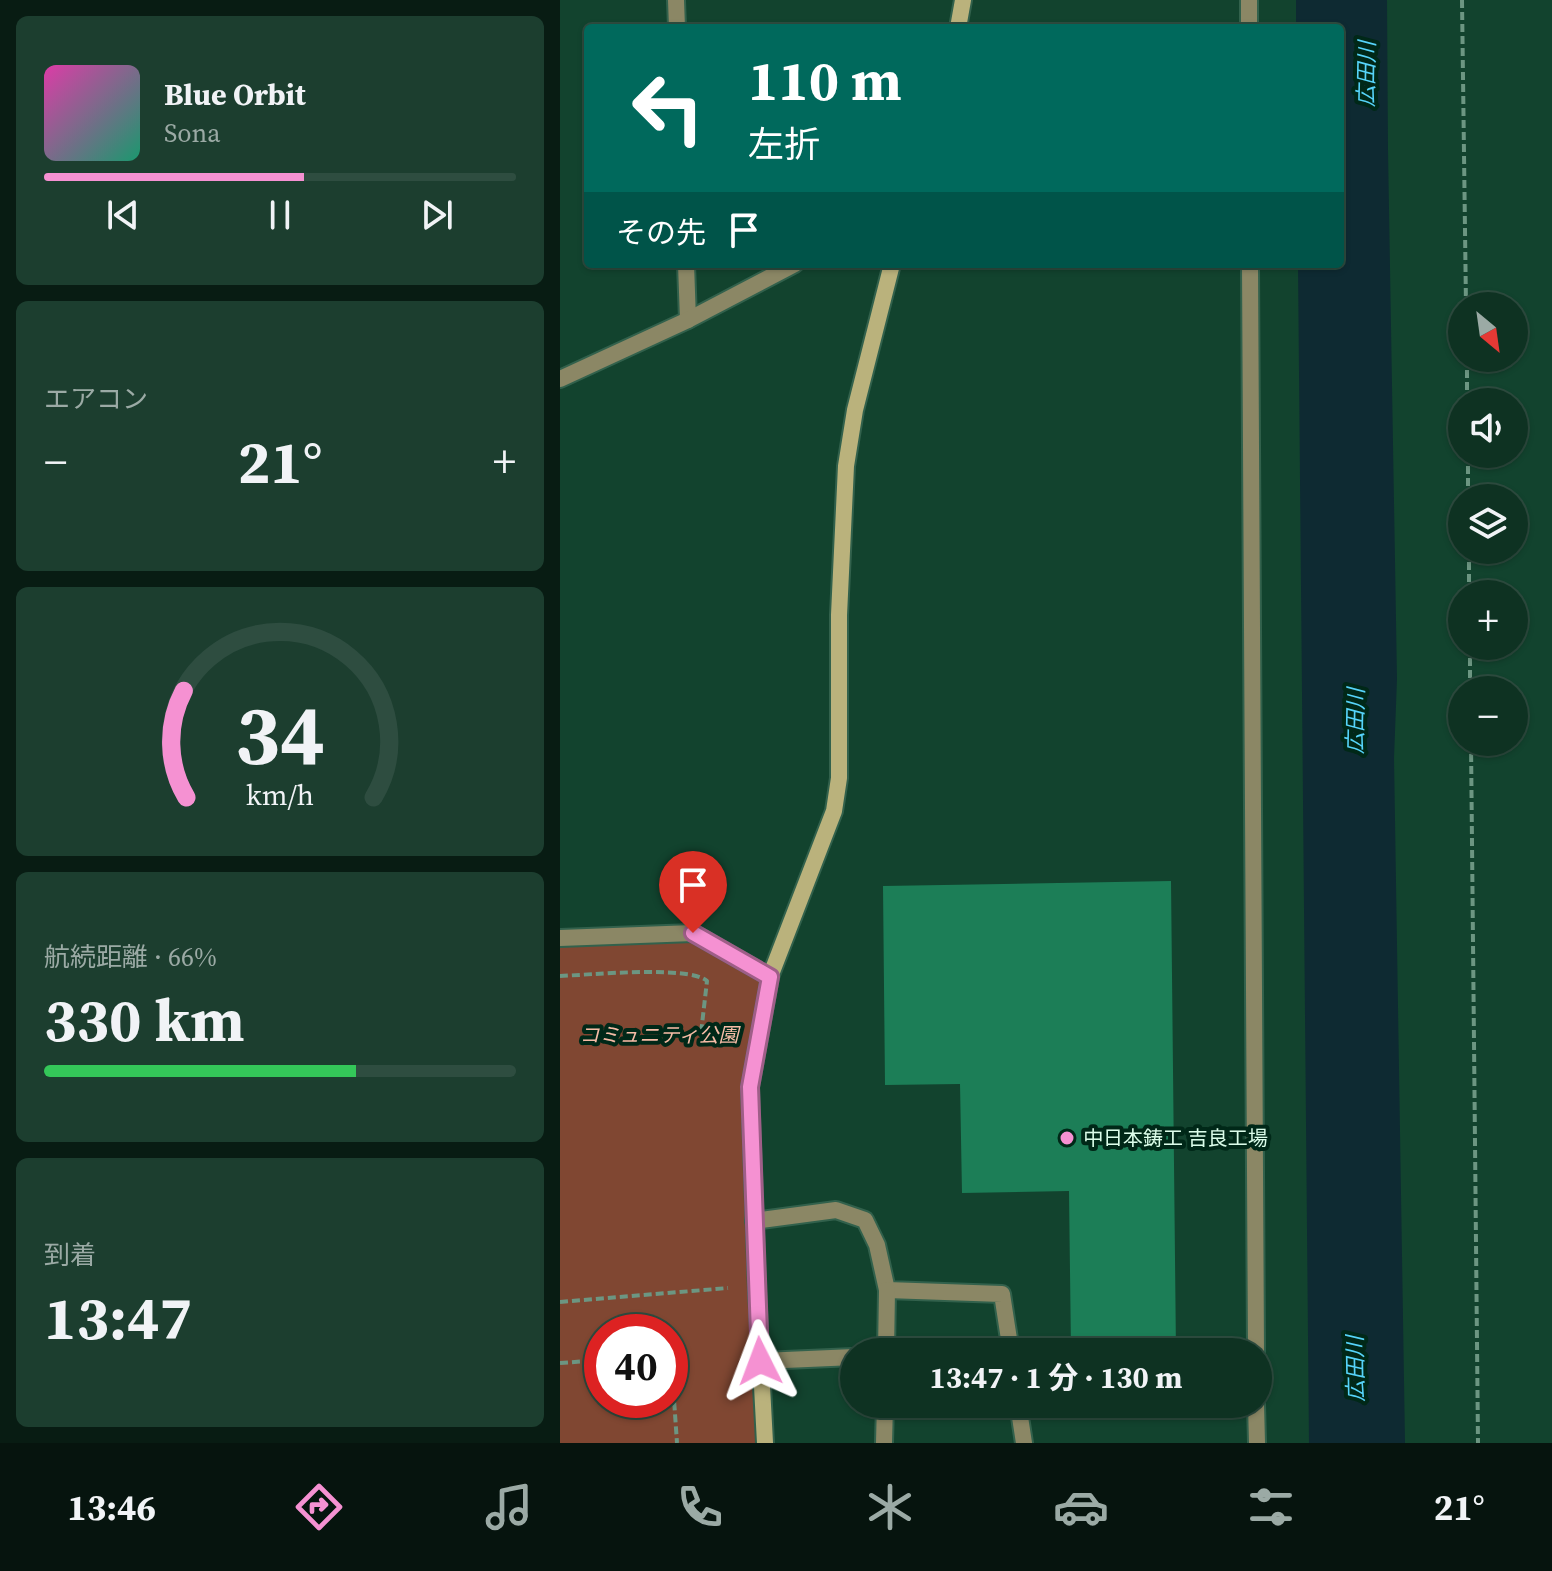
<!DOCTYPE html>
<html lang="ja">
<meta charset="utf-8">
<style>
:root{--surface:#0e3222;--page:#1c3e2f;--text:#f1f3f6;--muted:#9baaa5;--line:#2e4d40;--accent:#f591d2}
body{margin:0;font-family:"Source Serif 4","Noto Sans JP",serif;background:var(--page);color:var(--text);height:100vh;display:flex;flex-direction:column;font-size:30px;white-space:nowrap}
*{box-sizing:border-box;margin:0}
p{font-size:26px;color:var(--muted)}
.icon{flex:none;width:44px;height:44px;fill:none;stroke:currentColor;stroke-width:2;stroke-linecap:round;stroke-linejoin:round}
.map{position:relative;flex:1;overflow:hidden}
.sheet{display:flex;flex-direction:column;gap:16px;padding:16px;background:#081c13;width:560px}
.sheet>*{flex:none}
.banner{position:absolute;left:24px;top:24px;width:760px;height:244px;border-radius:8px;box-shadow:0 2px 6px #0004,0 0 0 2px var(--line);background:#00695c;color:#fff;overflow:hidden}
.needle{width:52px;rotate:151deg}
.controls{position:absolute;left:888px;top:292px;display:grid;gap:16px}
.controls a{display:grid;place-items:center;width:80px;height:80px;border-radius:50%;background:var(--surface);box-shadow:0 2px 6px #0004,0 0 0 2px var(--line);font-size:40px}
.speed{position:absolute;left:24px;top:1314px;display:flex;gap:16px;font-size:40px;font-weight:700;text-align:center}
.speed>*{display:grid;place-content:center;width:104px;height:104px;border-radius:50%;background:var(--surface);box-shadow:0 2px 6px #0004,0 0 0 2px var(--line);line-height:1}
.speed .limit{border:12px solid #d22;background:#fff;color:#111}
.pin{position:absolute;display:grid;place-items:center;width:68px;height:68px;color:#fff;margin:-82px -34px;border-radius:50% 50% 50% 0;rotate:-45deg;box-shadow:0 0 8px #0007}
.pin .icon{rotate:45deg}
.me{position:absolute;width:88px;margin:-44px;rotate:357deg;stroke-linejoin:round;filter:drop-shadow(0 0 6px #0008)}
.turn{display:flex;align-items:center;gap:28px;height:168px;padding:0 32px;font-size:36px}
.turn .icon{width:104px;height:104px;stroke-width:2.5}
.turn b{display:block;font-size:56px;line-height:68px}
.then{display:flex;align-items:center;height:76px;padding:0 32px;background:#0003;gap:16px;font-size:30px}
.big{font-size:60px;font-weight:700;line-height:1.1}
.sheet .card{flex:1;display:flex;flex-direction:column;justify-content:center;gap:12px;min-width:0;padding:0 28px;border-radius:12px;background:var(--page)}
.sheet .dial{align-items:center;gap:0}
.dial svg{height:208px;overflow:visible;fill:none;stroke:var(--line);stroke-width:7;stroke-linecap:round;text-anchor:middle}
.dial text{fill:var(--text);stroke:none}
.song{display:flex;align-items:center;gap:24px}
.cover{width:96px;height:96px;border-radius:12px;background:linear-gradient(135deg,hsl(320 70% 55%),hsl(160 70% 35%))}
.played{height:8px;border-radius:4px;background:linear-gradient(90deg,var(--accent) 55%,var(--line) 55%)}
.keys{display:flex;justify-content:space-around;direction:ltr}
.heat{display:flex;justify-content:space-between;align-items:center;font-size:44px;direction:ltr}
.charge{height:12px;border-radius:6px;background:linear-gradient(90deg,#34c759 66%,var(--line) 0)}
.trip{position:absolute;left:280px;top:1338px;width:432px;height:80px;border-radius:40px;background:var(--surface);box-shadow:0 2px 6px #0004,0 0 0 2px var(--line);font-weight:700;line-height:80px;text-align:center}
.dock{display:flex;height:128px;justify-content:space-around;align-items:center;background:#06140e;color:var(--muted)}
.dock .icon{width:56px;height:56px}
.dock .selected{color:var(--accent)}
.dock b{font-size:36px;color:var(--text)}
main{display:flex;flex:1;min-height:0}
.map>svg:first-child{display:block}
.green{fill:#804732;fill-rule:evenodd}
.water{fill:#0e2a32}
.building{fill:#1c7e57}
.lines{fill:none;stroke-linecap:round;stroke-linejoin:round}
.street-casing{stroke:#32614c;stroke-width:20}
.secondary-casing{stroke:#32614c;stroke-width:20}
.path{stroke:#6c9682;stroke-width:4;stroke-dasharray:8 4;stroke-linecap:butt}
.street{stroke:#8b8765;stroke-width:16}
.secondary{stroke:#bab27c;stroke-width:16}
.route-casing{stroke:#9f5e88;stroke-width:20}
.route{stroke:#f591d2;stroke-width:14}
.poi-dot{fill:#f591d2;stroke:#002818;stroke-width:3}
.labels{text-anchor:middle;stroke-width:8;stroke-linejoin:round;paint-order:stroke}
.park-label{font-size:20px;font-style:italic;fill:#f5bca6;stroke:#002818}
.poi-label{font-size:20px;fill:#dbfdea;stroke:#002818;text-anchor:start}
.water-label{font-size:22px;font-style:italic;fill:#56d4fa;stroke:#002818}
</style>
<main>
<section class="sheet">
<div class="card">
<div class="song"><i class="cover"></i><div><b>Blue Orbit</b><p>Sona</p></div></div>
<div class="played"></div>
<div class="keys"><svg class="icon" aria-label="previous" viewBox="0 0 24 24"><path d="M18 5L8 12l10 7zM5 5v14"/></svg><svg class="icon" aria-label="pause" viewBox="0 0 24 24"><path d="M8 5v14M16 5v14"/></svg><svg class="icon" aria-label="next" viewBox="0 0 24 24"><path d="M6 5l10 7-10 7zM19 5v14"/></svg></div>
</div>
<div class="card"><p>エアコン</p>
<div class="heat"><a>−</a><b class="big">21°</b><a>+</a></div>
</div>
<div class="card dial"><svg viewBox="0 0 100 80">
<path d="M14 69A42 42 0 1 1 86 69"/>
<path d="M14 69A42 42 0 0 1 13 28" stroke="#f591d2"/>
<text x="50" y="56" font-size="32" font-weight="700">34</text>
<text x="50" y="72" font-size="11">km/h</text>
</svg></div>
<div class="card"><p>航続距離 · 66%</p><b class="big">330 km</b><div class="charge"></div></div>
<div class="card"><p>到着</p><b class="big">13:47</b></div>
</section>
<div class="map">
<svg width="992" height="1443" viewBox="0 0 992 1443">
<rect width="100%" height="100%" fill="#12432e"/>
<path class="green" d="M133 933 210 977 190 1087 194 1221 187 1289 200 1361 201 1443H0V938ZM42 1332H110V1400H42Z"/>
<path class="water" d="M736 0H827L828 150 837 679 834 758 845 1443H749L738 264H780V28H736Z"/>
<g class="building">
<path d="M611 881 616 1352H511L509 1191 402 1193 400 1084 325 1085 323 886Z"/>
<path d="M512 1404H617V1407L512 1409Z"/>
</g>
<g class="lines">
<defs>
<g id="street">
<path d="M116 0 117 28"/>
<path d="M689 28V0"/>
<path d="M126 264 128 320"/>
<path d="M690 264 696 1352"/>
<path d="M0 379 128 320 235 264"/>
<path d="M0 938 133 933 210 977"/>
<path d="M194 1221 276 1210 305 1220 317 1245 327 1290 442 1294 451 1352"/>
<path d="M326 1352 327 1290"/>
<path d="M200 1361 294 1357"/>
<path d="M458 1404 464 1443"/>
<path d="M696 1404 697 1443"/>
<path d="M324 1443 325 1404"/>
</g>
<g id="secondary">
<path d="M398 28 403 0"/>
<path d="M205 1443 197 1291 190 1087 210 977 274 811 279 778V615L286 466 295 410 332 264"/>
</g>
</defs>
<use href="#street" class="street-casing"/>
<use href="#secondary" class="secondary-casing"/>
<g class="path">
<path d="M902 0 906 306"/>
<path d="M907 358V402"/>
<path d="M908 454V498"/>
<path d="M909 550V594"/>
<path d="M910 646V690"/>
<path d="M911 742 918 1443"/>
<path d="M0 976C28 975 129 965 147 981L141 1033 146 1038 178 1041"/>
<path d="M0 1302 168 1288"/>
<path d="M0 1363 42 1360"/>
<path d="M110 1367 112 1370 117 1443"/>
</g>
<use href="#street" class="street"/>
<use href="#secondary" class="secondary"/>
</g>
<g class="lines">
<defs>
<path id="route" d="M133 933 210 977 190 1087 200 1361"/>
</defs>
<use href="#route" class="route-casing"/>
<use href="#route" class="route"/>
</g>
<circle class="poi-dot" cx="507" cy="1138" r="8"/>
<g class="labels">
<g class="park-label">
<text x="99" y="1042">コミュニティ公園</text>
</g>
<g class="poi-label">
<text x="523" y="1145">中日本鋳工 吉良工場</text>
</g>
<g class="water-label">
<text transform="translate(806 74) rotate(-89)" y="8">広田川</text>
<text transform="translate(795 721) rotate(-89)" y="8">広田川</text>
<text transform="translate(795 1369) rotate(-91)" y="8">広田川</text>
</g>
</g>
</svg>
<div class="controls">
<a><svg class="needle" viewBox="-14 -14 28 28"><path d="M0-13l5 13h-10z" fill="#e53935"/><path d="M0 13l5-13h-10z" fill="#9baaa5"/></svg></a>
<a><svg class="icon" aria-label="sound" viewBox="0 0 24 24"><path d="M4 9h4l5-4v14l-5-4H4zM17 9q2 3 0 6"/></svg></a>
<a><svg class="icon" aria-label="layers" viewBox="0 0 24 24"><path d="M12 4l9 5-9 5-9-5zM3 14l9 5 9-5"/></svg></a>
<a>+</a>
<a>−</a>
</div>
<div class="speed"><div class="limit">40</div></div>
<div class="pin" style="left:133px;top:933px;background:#d93025"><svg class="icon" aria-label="arrive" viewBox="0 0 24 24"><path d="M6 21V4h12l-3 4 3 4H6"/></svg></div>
<svg class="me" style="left:200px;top:1361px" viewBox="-20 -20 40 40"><path d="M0-17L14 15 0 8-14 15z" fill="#f591d2" stroke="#fff" stroke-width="4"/></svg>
<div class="trip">13:47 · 1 分 · 130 m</div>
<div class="banner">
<div class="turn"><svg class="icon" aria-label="left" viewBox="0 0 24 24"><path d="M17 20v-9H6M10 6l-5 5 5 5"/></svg><div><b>110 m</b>左折</div></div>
<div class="then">その先<svg class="icon" aria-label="arrive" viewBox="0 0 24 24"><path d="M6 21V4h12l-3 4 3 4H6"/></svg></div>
</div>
</div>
</main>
<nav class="dock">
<b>13:46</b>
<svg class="icon selected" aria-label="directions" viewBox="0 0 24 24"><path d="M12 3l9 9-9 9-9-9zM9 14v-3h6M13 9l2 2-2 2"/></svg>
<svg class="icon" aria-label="music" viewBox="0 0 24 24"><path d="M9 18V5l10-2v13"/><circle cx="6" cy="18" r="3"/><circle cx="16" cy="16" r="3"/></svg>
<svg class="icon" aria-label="phone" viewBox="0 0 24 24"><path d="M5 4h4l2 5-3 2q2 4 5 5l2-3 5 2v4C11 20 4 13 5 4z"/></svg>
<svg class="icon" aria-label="climate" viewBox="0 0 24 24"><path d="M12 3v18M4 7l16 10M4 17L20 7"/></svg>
<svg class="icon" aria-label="car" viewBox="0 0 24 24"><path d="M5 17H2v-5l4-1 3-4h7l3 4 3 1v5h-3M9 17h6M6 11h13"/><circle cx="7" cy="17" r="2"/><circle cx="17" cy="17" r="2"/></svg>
<svg class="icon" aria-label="filters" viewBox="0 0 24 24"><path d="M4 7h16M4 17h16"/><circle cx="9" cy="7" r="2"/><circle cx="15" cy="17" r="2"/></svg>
<b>21°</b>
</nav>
